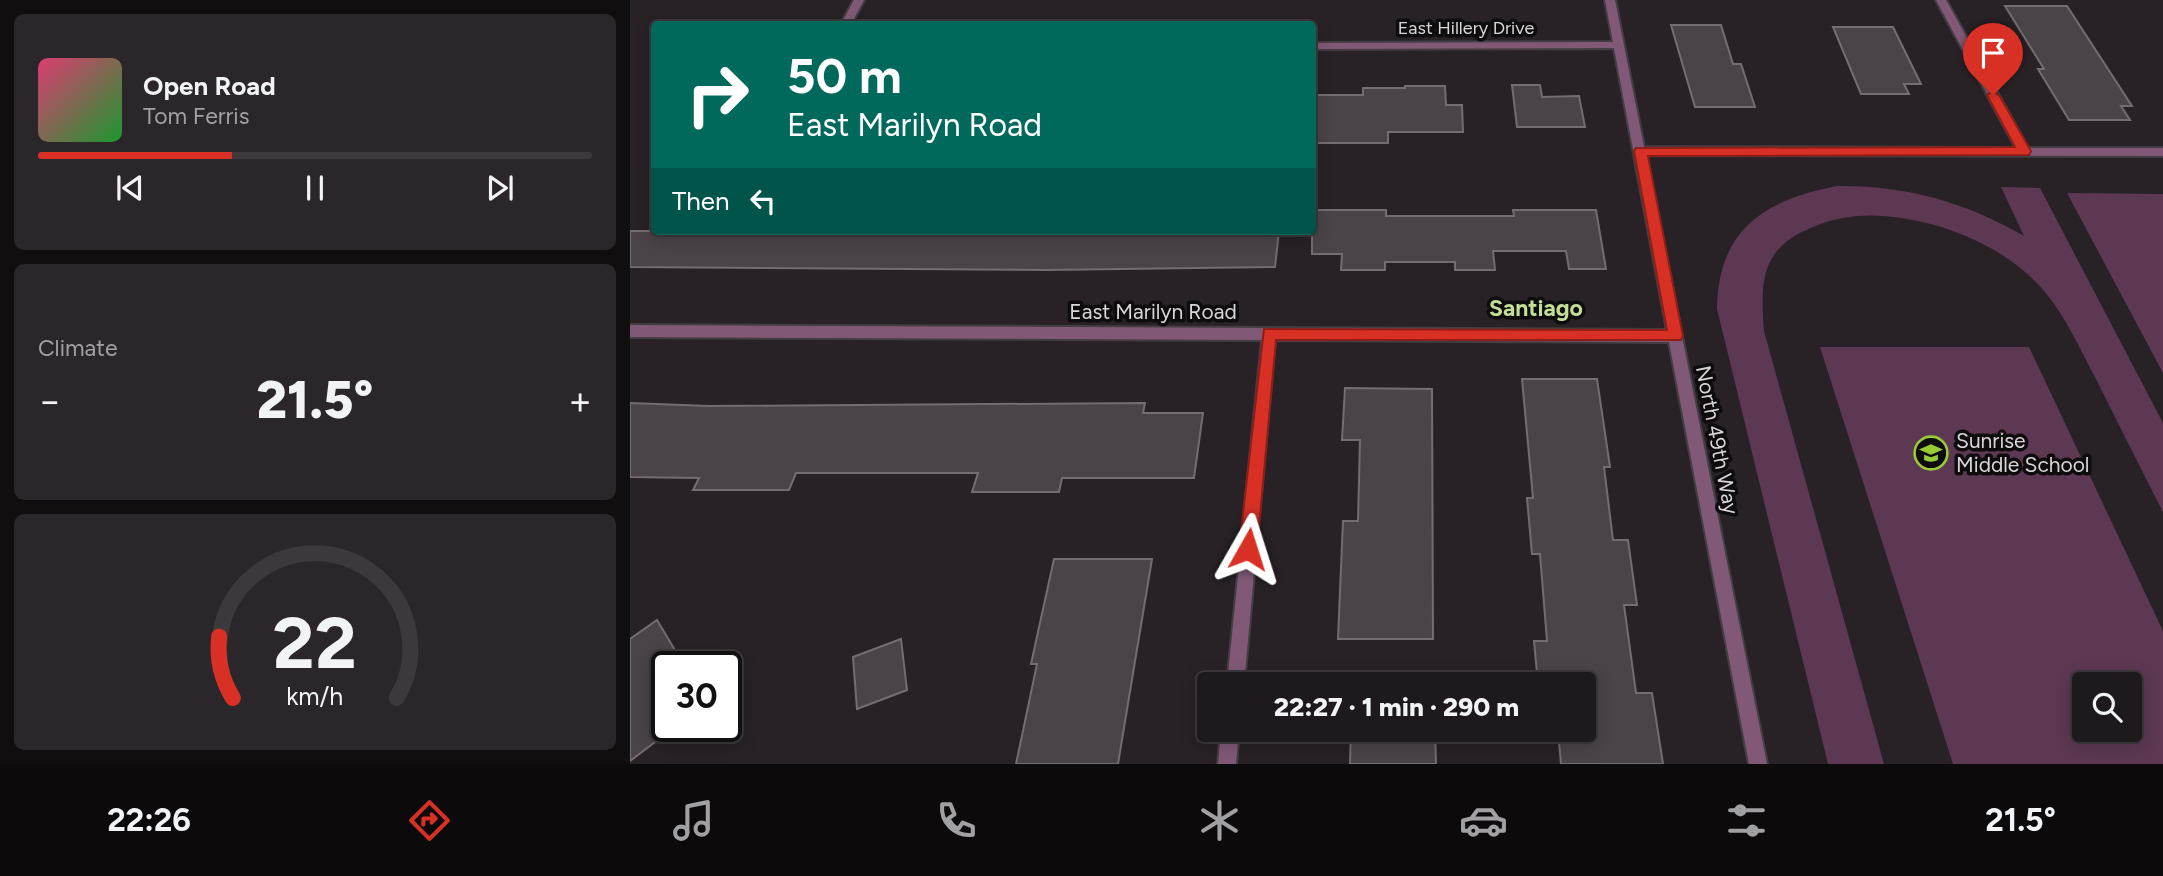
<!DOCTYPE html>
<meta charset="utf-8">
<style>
:root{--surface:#1e191c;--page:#2b2629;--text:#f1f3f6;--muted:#a1a0a3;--line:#3c383b;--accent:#d93025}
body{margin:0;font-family:Figtree,sans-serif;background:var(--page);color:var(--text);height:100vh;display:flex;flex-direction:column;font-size:26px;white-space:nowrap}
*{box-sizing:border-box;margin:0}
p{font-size:23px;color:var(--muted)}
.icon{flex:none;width:38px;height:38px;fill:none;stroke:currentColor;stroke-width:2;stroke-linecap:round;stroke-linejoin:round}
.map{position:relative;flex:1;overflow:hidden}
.details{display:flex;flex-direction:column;gap:14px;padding:14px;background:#100e0f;width:630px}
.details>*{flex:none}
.banner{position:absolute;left:21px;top:21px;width:665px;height:214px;border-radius:7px;box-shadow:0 4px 18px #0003,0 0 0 2px var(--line);background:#00695c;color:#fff;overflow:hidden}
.buttons{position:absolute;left:1442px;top:672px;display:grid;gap:14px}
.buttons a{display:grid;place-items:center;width:70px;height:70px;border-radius:7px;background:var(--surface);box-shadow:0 4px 18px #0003,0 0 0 2px var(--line);font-size:35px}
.speed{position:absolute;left:21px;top:651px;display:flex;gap:14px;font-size:35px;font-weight:700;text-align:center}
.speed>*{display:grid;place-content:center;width:91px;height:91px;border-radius:50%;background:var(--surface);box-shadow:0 4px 18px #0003,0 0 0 2px var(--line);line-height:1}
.speed .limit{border:4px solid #111;border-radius:10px;background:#fff;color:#111}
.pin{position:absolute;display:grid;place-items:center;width:60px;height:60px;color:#fff;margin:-72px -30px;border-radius:50% 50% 50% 0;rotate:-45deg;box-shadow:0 0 7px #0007}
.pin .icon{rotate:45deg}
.me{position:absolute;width:77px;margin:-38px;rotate:6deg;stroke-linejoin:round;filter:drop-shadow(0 0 5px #0008)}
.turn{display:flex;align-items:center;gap:24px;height:147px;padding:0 21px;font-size:32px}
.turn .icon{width:91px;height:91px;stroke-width:2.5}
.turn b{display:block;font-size:49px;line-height:60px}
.then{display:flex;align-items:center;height:66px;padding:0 21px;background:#0003;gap:14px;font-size:26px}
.big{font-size:52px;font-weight:800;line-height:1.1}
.details .tile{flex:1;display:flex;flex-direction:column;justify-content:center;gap:10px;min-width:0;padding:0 24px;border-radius:10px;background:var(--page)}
.details .dial{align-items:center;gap:0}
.dial svg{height:182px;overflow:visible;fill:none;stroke:var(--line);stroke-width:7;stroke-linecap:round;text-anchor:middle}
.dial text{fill:var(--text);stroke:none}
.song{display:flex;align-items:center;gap:21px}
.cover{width:84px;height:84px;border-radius:10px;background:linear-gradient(135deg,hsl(340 70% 55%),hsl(130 70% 35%))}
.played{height:7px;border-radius:4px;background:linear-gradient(90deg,var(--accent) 35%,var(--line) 35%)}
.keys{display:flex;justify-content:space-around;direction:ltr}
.heat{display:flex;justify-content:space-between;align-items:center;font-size:38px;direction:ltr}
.trip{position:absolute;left:567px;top:672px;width:399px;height:70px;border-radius:7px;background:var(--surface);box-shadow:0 4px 18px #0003,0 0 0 2px var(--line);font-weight:800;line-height:70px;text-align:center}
.dock{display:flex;height:112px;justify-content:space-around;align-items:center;background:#0c0a0b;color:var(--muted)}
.dock .icon{width:49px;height:49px}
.dock .current{color:var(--accent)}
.dock b{font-size:32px;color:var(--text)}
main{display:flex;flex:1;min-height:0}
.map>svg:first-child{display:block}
.green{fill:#5c3853;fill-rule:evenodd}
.building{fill:#4a4348;stroke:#746c71;stroke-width:2}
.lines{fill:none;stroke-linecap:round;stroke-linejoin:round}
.street-casing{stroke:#443e42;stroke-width:4}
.street{fill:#815976;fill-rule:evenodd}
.route{fill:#d93025;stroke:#8d1f18;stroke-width:2}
.labels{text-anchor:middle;stroke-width:7;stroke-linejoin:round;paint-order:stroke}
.far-street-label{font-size:18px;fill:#d9d5d8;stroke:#0f0c0e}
.street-label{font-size:21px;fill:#d9d5d8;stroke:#0f0c0e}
.poi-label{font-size:21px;fill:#d9d5d8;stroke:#0f0c0e;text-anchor:start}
.neighbourhood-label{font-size:23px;font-weight:bold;fill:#c2df97;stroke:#0f0c0e}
</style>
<main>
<section class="details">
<div class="tile">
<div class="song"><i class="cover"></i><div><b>Open Road</b><p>Tom Ferris</p></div></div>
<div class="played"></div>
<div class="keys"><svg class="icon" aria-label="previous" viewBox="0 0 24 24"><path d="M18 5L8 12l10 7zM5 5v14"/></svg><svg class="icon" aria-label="pause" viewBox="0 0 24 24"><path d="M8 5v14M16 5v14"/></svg><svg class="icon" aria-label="next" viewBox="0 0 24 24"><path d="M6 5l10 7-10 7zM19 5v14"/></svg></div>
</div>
<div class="tile"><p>Climate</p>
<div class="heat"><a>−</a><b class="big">21.5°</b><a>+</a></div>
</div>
<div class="tile dial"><svg viewBox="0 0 100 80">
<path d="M14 69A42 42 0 1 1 86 69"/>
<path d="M14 69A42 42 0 0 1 8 42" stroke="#d93025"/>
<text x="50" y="56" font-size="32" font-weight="700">22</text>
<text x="50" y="72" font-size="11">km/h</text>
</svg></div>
</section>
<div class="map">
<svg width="1533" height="764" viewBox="0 0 1533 764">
<rect width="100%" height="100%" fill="#282126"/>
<g class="green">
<path d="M1207 186C1274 185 1336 202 1394 236L1371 187 1410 188 1533 423V512C1510 467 1488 423 1466 379 1450 349 1436 317 1415 292 1385 256 1337 232 1292 222 1256 214 1223 212 1188 225 1131 246 1130 278 1134 331L1254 764H1198L1087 309C1088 230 1134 200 1207 186Z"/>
<path d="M1437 193 1533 194V373Z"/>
<path d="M1190 347H1399L1533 631V764H1323ZM1454 684H1500V730H1454Z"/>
</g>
<g class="building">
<path d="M1375 6H1437L1502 106H1491L1500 120H1439L1408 69H1414Z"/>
<path d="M1041 25H1091L1103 64H1111L1125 107H1065Z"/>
<path d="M1203 27H1263L1291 84H1274L1279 94H1231Z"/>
<path d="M882 85H910L912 97 949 96 955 127H887Z"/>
<path d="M775 86H815L816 105H832L833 132H758V143H682L684 95H733V88H775Z"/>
<path d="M682 210H756V216H884L883 210H966L976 269H939L936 251H863L865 270H825V262H755V270H711L712 254H682Z"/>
<path d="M0 231H649L645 267 417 270 0 267Z"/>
<path d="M892 379H967L980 467H974L983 540H998L1007 605H994L1006 693H1022L1033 764H931L928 730H954V684H908L904 641H917L910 554H902L897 498H903Z"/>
<path d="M715 388 802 389 803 639H708L713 521H728L730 440H712Z"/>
<path d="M0 403 79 406 515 403 513 413H573L564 478H432L429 492H342L348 473H166L159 490H63L69 478 0 477Z"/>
<path d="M424 559H522L488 764H386L407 664H401Z"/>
<path d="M27 620 55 667H37V733L0 761V639Z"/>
<path d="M271 639 277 690 227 709 223 657Z"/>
<path d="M721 730H805L806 764H720Z"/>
</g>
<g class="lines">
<defs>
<g id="street">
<path d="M224 0H234L221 24H211Z"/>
<path d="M975 0H985L1014 147 1386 148 1306 0H1316L1398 148H1533V156L1016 155 1137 764H1119L1039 342 645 340 614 684H597L632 340 0 337V325L1037 330 984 48 682 49V43L983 42Z"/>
<path d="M591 730H609L606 764H588Z"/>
</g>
</defs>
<use href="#street" class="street-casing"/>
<use href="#street" class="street"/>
</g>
<path class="route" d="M1363 91 1369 95 1401 151 1399 155 1018 156 1053 336 1051 340H646L627 549 624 555 618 557 611 555 609 549 634 329 1037 330 1004 151 1006 148 1385 147 1357 95Z"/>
<defs>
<symbol id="school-ring" viewBox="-11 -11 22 22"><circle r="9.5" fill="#0f0c0e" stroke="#99cb35" stroke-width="1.5"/><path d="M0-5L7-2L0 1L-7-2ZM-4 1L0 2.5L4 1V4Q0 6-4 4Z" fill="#99cb35"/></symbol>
</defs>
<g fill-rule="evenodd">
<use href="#school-ring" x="1282" y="434" width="38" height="38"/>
</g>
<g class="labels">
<g class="far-street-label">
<text x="836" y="34">East Hillery Drive</text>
</g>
<g class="street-label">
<text x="523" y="319">East Marilyn Road</text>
<text transform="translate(1087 440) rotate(79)" y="7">North 49th Way</text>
</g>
<g class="poi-label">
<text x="1326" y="448">Sunrise<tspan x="1326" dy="24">Middle School</tspan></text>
</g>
<g class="neighbourhood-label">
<text x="906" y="316">Santiago</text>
</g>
</g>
</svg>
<div class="buttons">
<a><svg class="icon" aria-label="search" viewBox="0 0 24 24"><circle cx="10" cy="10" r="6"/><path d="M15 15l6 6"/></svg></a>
</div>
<div class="speed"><div class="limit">30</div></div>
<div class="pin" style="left:1363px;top:95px;background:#d93025"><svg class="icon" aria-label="arrive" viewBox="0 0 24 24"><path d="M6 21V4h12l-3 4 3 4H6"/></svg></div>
<svg class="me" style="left:618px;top:549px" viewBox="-20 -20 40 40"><path d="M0-17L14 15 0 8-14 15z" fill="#d93025" stroke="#fff" stroke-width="4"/></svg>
<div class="trip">22:27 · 1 min · 290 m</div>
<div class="banner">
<div class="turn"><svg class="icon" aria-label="right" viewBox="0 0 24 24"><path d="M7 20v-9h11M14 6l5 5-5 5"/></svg><div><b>50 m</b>East Marilyn Road</div></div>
<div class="then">Then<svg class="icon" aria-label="left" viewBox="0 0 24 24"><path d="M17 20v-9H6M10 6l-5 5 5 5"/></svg></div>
</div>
</div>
</main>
<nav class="dock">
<b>22:26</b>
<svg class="icon current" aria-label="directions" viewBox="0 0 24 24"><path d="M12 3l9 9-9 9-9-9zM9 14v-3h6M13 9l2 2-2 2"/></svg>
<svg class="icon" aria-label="music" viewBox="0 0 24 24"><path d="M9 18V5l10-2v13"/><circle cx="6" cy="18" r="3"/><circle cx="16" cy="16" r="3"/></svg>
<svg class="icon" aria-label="phone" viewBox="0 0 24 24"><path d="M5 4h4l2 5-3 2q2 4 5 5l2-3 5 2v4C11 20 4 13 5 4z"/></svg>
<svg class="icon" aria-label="climate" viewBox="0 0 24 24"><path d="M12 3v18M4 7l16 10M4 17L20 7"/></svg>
<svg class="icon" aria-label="car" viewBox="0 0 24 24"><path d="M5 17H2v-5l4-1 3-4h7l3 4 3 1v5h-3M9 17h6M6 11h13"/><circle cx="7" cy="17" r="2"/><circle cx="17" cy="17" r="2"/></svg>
<svg class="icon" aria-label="filters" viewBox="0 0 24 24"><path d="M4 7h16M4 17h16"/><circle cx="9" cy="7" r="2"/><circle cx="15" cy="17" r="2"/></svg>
<b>21.5°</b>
</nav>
